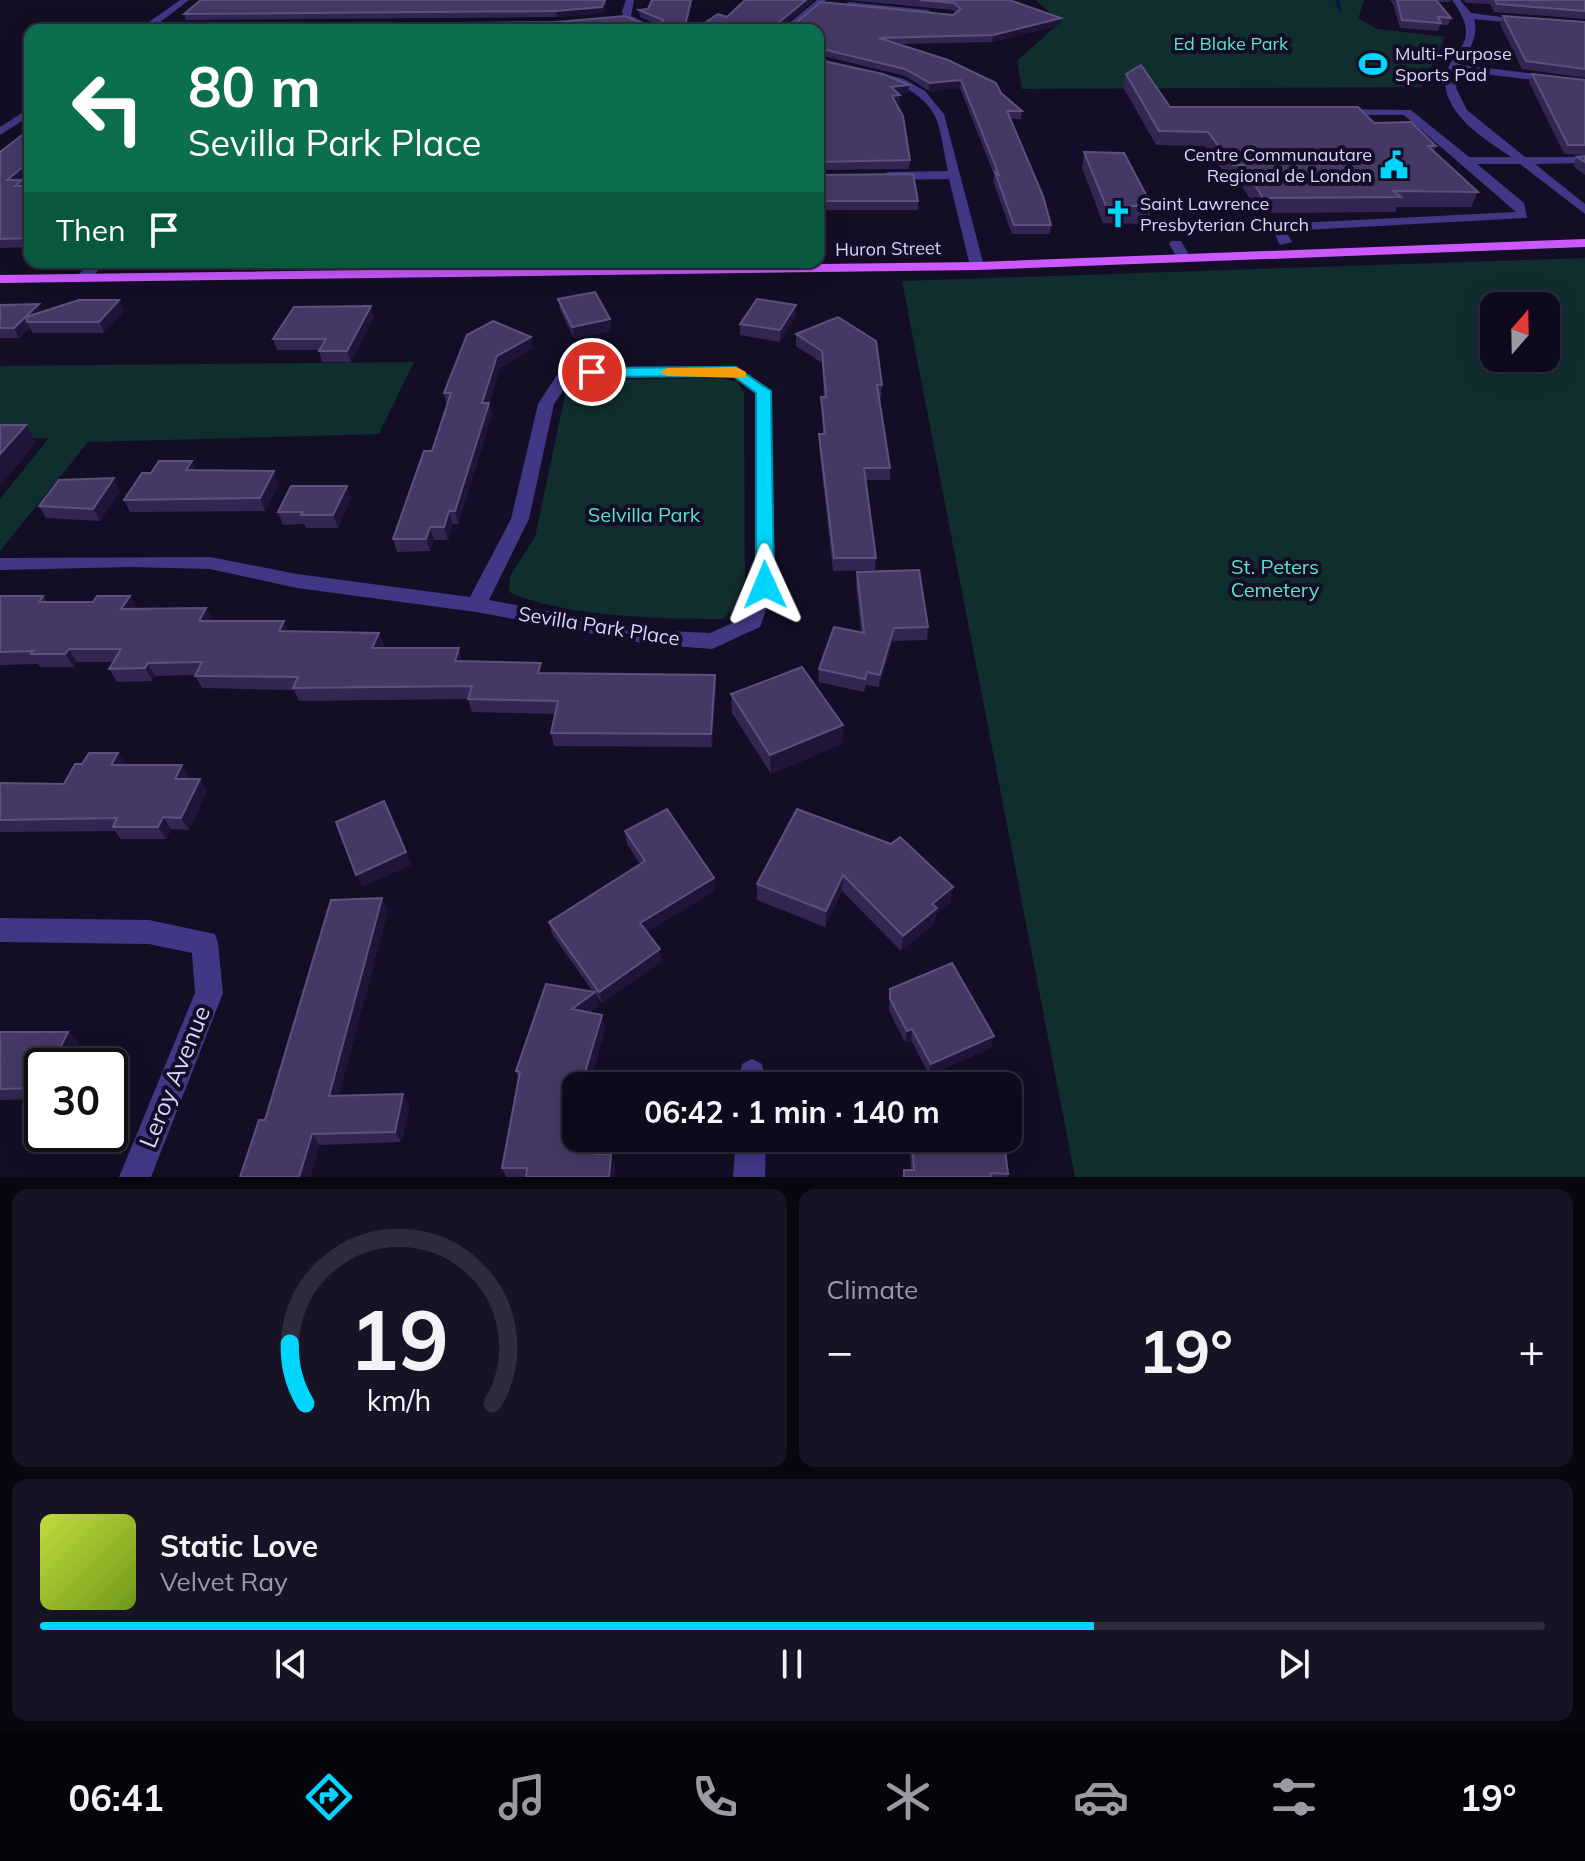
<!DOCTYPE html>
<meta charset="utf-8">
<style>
:root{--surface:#0e0a1c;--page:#171325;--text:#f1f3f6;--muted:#9b9aa3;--line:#2e2b3b;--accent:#00d5fd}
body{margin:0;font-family:Mulish,sans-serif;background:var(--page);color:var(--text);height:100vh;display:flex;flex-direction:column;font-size:30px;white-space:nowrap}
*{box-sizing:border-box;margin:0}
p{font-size:26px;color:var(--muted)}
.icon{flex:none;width:44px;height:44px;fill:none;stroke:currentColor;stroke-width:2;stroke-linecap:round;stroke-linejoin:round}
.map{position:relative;height:1177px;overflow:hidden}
.drawer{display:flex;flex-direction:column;gap:12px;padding:12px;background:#08060f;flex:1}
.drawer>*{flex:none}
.hud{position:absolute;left:24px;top:24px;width:800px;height:244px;border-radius:16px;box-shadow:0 4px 20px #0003,0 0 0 2px var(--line);background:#0b6e4f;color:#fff;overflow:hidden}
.needle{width:52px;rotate:20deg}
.buttons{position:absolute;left:1480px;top:292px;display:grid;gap:16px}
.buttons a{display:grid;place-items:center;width:80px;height:80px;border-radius:16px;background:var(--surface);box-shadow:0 4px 20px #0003,0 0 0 2px var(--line);font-size:40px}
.speed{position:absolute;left:24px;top:1048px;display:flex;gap:16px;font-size:40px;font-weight:700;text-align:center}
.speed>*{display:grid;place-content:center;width:104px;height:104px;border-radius:50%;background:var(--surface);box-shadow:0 4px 20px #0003,0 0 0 2px var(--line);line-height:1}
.speed .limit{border:4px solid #111;border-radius:12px;background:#fff;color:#111}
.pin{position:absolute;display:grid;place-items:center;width:68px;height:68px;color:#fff;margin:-34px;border:4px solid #fff;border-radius:50%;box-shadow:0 2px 8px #0007}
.me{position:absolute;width:88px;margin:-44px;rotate:359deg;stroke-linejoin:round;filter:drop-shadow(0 0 6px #0008)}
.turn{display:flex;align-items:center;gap:28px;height:168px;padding:0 32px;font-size:36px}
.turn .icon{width:104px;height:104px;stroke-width:2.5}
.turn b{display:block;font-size:56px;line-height:68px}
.then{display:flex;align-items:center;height:76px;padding:0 32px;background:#0003;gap:16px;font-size:30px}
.big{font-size:60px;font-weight:700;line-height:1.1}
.drawer .card{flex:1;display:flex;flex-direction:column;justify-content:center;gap:12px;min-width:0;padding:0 28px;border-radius:16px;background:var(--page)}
.drawer .dial{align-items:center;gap:0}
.dial svg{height:208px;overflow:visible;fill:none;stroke:var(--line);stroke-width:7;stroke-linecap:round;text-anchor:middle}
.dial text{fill:var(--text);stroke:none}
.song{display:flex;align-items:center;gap:24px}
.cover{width:96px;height:96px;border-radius:12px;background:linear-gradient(135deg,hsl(70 70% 55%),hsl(80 70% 35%))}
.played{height:8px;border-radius:4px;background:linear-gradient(90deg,var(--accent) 70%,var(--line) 70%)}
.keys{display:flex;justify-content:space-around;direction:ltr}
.heat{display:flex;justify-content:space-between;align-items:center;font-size:44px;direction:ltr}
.drawer .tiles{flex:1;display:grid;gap:12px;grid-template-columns:1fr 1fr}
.card:last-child{grid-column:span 2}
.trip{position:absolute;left:562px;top:1072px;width:460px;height:80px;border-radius:16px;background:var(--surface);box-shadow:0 4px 20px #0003,0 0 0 2px var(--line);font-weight:700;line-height:80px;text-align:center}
.menu{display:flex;height:128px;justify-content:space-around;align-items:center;background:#06040b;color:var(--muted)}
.menu .icon{width:56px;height:56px}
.menu .current{color:var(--accent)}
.menu b{font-size:36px;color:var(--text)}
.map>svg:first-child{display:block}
.green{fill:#112e2f;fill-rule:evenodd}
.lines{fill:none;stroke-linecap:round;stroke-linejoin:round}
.stream{stroke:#091b43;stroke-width:4}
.minor{fill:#403885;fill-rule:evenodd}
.major{fill:#cb59ff;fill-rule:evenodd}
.wall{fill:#322753}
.shaded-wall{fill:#1e1539}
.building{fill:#443965;stroke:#5b517e;stroke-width:2}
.route{fill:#00d5fd;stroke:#008aa4;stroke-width:2}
.slow{fill:#f59e0b}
.labels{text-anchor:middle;stroke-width:8;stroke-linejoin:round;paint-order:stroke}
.far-park-label{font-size:18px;fill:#5be2c8;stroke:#130e25}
.far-poi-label{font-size:18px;fill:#dad2ff;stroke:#130e25;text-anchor:start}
.far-street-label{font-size:18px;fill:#dad2ff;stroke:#130e25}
.park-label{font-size:20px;fill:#5be2c8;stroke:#130e25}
.street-label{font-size:20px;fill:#dad2ff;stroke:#130e25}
.near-street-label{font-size:24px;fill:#dad2ff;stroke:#130e25}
</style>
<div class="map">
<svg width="1585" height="1177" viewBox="0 0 1585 1177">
<rect width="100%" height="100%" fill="#130e25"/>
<g class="green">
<path d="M1036 0H1364L1358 19 1378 29 1445 37 1422 87 1022 89 1017 61 1060 22Z"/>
<path d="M1585 258V1177H1075L902 281ZM1494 306H1546V358H1494Z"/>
<path d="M414 362 379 434 88 442 0 551V499L49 438 0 439V366Z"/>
<path d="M720 378 737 382 744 392 745 598 723 619C664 619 562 617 509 592L510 576 535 537 565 395 589 380Z"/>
</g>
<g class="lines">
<path class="stream" d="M1337 0 1340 11"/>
<g class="minor">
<path d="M180 0H189L159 23H193L196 28 144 30 146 24Z"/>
<path d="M626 0H634L631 16 662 30H649L624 19 622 11Z"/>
<path d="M817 0H826L791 30H781Z"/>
<path d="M1452 0H1460L1471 13 1531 21 1527 24 1474 19C1479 37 1469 49 1461 65L1585 80V86L1458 71 1456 88 1467 110 1525 157H1585V163L1535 164 1585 204V214L1520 164H1477L1524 203 1527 218 1286 231 1292 242 1280 245 1272 228 1278 224 1516 212 1404 115H1336L1331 112 1336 109 1411 110 1469 157H1511C1487 140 1453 121 1446 90 1438 50 1490 51 1452 0Z"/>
<path d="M848 2 928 10 932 13 928 16 845 7Z"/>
<path d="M818 58 904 79 925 91 944 114 984 266 982 269 970 266 949 179 888 180 882 176 888 172 948 171C944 155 942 132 935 116 915 77 856 73 818 64Z"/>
<path d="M30 108V116L0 135V127Z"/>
<path d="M1171 241H1181L1191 258 1189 261H1179L1169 244Z"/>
<path d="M91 262H106L88 281H78V275Z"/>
<path d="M736 366 771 391 775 585 760 627 712 649 648 644 476 612 297 588 210 569 130 567 0 570V558L210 557 297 574 470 597 511 519 538 404 557 375 592 367ZM732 376 755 393V585L744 618 710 633 648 630 489 600 529 519 554 404 569 382 592 377Z"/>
<path d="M0 918 149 920 215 934 218 943 223 993 151 1177H119L195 993 192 953 149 944 0 942Z"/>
<path d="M752 1059 762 1064 767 1086H737L742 1064Z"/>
<path d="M736 1138H766L765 1177H733Z"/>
</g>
<path class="major" d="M1585 239V247L977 270 0 283V275L977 262Z"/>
</g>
<g class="wall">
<path d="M201 0H607L603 13 557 17 186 20 184 14Z"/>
<path d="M652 0H693L686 30H162L660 26 640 17 639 10 648 9Z"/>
<path d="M745 0H814L783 26 953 15 956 13 953 10 848 0H1009L1060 25 992 42 900 44 1001 93 1022 111 1021 119H1010L1051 225 1050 234H1012L993 181 994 175 960 88 929 91 905 76 819 55 694 30 727 17Z"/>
<path d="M1390 0H1451L1450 2H1437L1451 18 1448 25H1440L1438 31 1400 28 1393 4Z"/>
<path d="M1463 0H1585V19L1494 12 1490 4 1466 3Z"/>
<path d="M1503 16 1585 22V78L1522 69 1500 24Z"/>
<path d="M818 60 909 85 908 93 900 94V102L896 103 910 160 909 169 818 170Z"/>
<path d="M1126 74 1170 107 1374 123 1436 146 1434 151 1478 192 1471 207H1397L1395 212 1259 213 1238 180H1229L1205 146 1156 145 1123 87Z"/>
<path d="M1532 74 1585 80V155L1564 154 1529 82Z"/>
<path d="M30 129V173L21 180 25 186H30V247L0 248V152Z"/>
<path d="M1084 152 1152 206 1148 224 1103 223 1082 168Z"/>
<path d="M1585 156V175L1573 166 1577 157Z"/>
<path d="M818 175 918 201V210H818Z"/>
<path d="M558 299 610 319 611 331 574 338 560 310Z"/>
<path d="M119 300 124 311 104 333H33L30 328 19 338H0V305L43 312Z"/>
<path d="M796 305V316L780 342 740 335V324Z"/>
<path d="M374 317 351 362H322L319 351 320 350H277L273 339Z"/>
<path d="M796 334 882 385 881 397H879L890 468V480H865L876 558 875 570 833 571 819 446V434H823L821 397H824L822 363 796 346Z"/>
<path d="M533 348 500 368 489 403 492 415 458 524H453L448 540H434L430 551 397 552 393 539 432 451 447 405 444 393Z"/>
<path d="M192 461 196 470 279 483 265 511 130 512 124 500 151 473Z"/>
<path d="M347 486 351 498 338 528H306L304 524 283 525 278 512Z"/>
<path d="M120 491 100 521 46 518 39 506Z"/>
<path d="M857 572 928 627 927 640 893 641 879 687 866 685 864 692 818 682 819 669 861 633 856 585Z"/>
<path d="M0 596H43L47 602H93L130 596 137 609 206 608 213 621 288 631 379 633 384 645 383 648 543 673 715 675 716 688 712 747 554 746 551 733 555 714 472 712 468 699 299 701 294 690 202 688 195 675 155 676 153 681 117 682 109 669 113 662H77L74 667H40L38 664 0 665Z"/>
<path d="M731 694 843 725 842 744 771 774 732 713Z"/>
<path d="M126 765 190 777 189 779 207 791 189 830 171 829 166 839H121L115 831 0 832V783L64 784Z"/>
<path d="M797 809 953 887 950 903 936 914 934 924 901 951 842 891 825 927 757 900V884Z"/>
<path d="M625 831 715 890 647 932 662 961 602 1003 596 995 599 1006 589 1012 602 1015 605 1029 589 1086H576L602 1138 600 1154H611L615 1166 614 1177H506L502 1168 518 1078 516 1071 593 992 552 934 549 922 640 864 627 844Z"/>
<path d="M388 910 339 1095 410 1104 401 1142 320 1145 265 1120Z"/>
<path d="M890 989 991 1048 929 1075 911 1040 905 1042 889 1011Z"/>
<path d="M0 1032H68L79 1043 42 1066V1099L0 1100Z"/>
<path d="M909 1138H990V1142L1008 1174 1007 1177H902L904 1170H911Z"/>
</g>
<g class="shaded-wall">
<path d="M607 0 603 13 557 17 556 11Z"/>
<path d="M691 0H693L686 30H684Z"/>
<path d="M806 0H814L778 30V23Z"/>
<path d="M1061 18 1060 25 992 42 993 35Z"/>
<path d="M961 80 960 88 929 91 930 83Z"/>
<path d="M909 85 908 93 891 95V87Z"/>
<path d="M900 95V102L892 103V96Z"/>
<path d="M30 161V173L11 189 7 180Z"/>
<path d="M119 300 124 311 104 333 99 322Z"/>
<path d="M39 304 44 314 27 322 30 328 19 338 14 328Z"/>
<path d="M796 305V316L780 342V330Z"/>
<path d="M371 306 374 317 351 362 347 351Z"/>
<path d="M610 319 611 331 574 338 572 327Z"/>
<path d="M531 337 533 348 500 368 485 415 482 403 497 356Z"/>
<path d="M489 403 492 415 458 524 455 511Z"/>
<path d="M26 425 36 443 0 486V454Z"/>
<path d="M192 461 198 473 186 470Z"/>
<path d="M274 471 279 483 265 511 260 498Z"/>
<path d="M114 478 120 491 100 521 93 509Z"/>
<path d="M347 486 351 498 338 528 333 515Z"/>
<path d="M449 511 453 524 448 540 444 527Z"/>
<path d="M430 527 434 540 430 551 426 539Z"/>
<path d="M130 596 137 609H121Z"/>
<path d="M206 608 213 621H199Z"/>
<path d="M284 621 289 634 279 631Z"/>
<path d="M894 628 893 641 879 687 880 675Z"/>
<path d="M379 633 384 645 377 661 372 648Z"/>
<path d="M459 648 463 661H455Z"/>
<path d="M69 649 77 662 74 667 65 654Z"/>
<path d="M148 663 155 676 153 681 145 668Z"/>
<path d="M715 675 716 688 712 747 711 734Z"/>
<path d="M843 725 842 744 771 774 770 755Z"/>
<path d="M118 753 126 765H111Z"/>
<path d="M182 765 190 777 183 792 175 779Z"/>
<path d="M200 779 207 791 189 830 181 818Z"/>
<path d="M163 817 171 829 166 839 158 827Z"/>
<path d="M406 852 412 865 362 887 356 875Z"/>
<path d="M843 875 842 891 825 927 826 911Z"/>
<path d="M714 878 715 890 642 935 640 923Z"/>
<path d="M953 887 950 903 936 914 934 924 901 951 903 936 932 904Z"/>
<path d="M382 898 388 910 336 1107 329 1096Z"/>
<path d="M660 949 662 961 602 1003 599 992Z"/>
<path d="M595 992 599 1006 576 1022 572 1009Z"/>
<path d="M602 1015 605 1029 589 1086H581Z"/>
<path d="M912 1029 911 1040 905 1042 907 1031Z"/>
<path d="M68 1032 79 1043 68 1066H51Z"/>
<path d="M994 1036 991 1048 929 1075 931 1064Z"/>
<path d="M403 1094 410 1104 401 1142 395 1132Z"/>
<path d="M312 1134 320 1145 311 1177H299Z"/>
<path d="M597 1138H602L599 1166 595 1154Z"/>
<path d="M611 1154 615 1166 614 1177H609Z"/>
</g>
<g class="building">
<path d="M201 0H605L602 7 556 11 184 14Z"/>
<path d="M652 0H691L684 30H162L167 26 556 22 625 16 647 26H661L663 20 639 10 648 9Z"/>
<path d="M745 0H806L778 23 781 26 793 25 821 2 953 15 961 9 954 3 920 0H1009L1061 18 993 35 879 38 948 60 996 83 1001 93 1022 111H1007L1043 196 1051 225H1014L995 172 999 175 961 80 930 83 905 69 818 48V30H694L718 14 727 17Z"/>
<path d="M1397 0H1436L1451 18 1438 17 1441 23 1402 20Z"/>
<path d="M1495 0H1585V11L1497 4Z"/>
<path d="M1503 16 1585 22V69L1526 61Z"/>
<path d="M818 60 883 74 909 85 891 87 900 95 892 96 903 116 910 160 818 162Z"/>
<path d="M1141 65 1170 107H1358L1374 123 1411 122 1436 146H1428L1478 192 1394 191 1401 197 1263 198 1243 165H1233L1208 132 1159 131 1126 74Z"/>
<path d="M1532 74 1585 80V145H1568Z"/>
<path d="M30 129V161L7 180H22L15 186H30V238L0 239V152Z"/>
<path d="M1084 152 1124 153 1152 206H1106Z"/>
<path d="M1585 156V162L1577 157Z"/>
<path d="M913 174 918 201H818V175Z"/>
<path d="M595 292 610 319 572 327 558 299Z"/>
<path d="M757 299 796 305 780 330 740 324Z"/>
<path d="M79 300H119L99 322H27L26 317Z"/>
<path d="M39 304 14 328H0V305Z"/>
<path d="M371 306 347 351H319L326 339H273L294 307Z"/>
<path d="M838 317 876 341 882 385H877L890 468H864L876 558H834L819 434H825L821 397H826L822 351 796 334Z"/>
<path d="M493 321 531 337 497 356 482 403H489L455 511H449L444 527H430L426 539H393L424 451H432L451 393H444L467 335Z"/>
<path d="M0 425H26L0 454Z"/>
<path d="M159 461H192L186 470 274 471 260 498 124 500 142 473H151Z"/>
<path d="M114 478 93 509 39 506 59 480Z"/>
<path d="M291 486H347L333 515H301L303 512H278Z"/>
<path d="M919 570 928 627 894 628 880 675 867 672 865 679 819 669 834 627 864 633 857 572Z"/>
<path d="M0 596H43L39 602H93L97 596H130L121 609 206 608 199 621H284L279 631 379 633 372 648H459L455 661 541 663 538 673 715 675 711 734 551 733 558 701 468 699 472 686 293 688 298 677 195 676 202 662 148 663 145 668 109 669 121 649H69L65 654H31L33 651 0 652Z"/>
<path d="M802 667 843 725 770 755 731 694Z"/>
<path d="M89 753H118L111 765H182L175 779H200L181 818 163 817 158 827H113L117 818 0 820V783L64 784 75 764H82Z"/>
<path d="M384 801 406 852 356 875 336 822Z"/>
<path d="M667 809 714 878 640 923 660 949 599 992 549 922 645 861 625 831Z"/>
<path d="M797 809 891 844 900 837 953 887 932 904 937 908 903 936 843 875 826 911 757 884Z"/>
<path d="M382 898 329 1096 403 1094 395 1132 312 1134 299 1177H240L259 1120H265L331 900Z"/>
<path d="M952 963 994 1036 931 1064 912 1029 907 1031 890 999V989Z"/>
<path d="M546 984 595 992 572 1009 602 1015 581 1086H576V1138H597L595 1154H611L609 1177H526L527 1168H502L520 1072 516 1071Z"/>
<path d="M0 1032H68L51 1066H42V1085L40 1088 0 1089Z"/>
<path d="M912 1138H990V1142H1004L1008 1174 990 1173 991 1177H904V1170H914Z"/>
</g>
<path class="route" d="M736 367 771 391 774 585 765 591 756 585V393L733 376 592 377 584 372 592 368Z"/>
<path class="slow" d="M736 367 746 372V378L667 376 660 372 667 368Z"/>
<defs>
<symbol id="stadium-bare" viewBox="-9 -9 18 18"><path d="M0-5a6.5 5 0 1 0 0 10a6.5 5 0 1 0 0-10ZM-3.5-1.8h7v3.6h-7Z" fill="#00d5fd" stroke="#130e25" stroke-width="2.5" paint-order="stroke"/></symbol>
<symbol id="civic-bare" viewBox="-9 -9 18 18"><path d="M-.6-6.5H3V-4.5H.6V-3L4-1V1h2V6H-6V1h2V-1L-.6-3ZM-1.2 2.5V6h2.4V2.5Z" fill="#00d5fd" stroke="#130e25" stroke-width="2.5" paint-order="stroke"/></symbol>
<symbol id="church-bare" viewBox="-9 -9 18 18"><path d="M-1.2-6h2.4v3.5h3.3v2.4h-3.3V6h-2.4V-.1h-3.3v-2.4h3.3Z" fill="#00d5fd" stroke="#130e25" stroke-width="2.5" paint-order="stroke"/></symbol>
</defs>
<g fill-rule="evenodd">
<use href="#stadium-bare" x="1353" y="44" width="40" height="40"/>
<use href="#civic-bare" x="1374" y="145" width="40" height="40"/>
<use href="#church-bare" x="1098" y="194" width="40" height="40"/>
</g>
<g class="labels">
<g class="far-park-label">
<text x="1231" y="50">Ed Blake Park</text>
</g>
<g class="far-poi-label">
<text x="1395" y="60">Multi-Purpose<tspan x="1395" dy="21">Sports Pad</tspan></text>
<text x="1372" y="161" text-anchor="end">Centre Communautare<tspan x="1372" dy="21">Regional de London</tspan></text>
<text x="1140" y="210">Saint Lawrence<tspan x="1140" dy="21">Presbyterian Church</tspan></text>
</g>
<g class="far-street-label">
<text transform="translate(888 249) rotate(-1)" y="6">Huron Street</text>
</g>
<g class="park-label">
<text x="644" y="522">Selvilla Park</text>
<text x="1275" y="574">St. Peters<tspan x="1275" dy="23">Cemetery</tspan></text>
</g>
<g class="street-label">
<text transform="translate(599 626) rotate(9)" y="7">Sevilla Park Place</text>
</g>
<g class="near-street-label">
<text transform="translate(175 1077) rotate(-68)" y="8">Leroy Avenue</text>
</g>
</g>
</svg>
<div class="buttons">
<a><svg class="needle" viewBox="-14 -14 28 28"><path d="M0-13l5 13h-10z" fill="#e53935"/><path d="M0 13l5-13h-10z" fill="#9b9aa3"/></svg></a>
</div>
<div class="speed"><div class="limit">30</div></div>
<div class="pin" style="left:592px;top:372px;background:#d93025"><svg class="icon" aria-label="arrive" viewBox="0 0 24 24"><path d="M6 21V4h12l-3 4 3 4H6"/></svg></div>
<svg class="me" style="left:765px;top:585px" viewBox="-20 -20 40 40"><path d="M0-17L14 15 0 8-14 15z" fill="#00d5fd" stroke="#fff" stroke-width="4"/></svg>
<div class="trip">06:42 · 1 min · 140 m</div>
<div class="hud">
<div class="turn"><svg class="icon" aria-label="left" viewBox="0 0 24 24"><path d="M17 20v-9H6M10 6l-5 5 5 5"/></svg><div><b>80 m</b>Sevilla Park Place</div></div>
<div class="then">Then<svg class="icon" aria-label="arrive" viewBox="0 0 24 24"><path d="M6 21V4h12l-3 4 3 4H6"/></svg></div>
</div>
</div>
<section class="drawer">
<div class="tiles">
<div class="card dial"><svg viewBox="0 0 100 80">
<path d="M14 69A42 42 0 1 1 86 69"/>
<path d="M14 69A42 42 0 0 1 8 46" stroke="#00d5fd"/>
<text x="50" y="56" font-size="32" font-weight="700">19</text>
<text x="50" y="72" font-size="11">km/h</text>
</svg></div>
<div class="card"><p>Climate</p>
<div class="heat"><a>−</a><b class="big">19°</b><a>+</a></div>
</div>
<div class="card">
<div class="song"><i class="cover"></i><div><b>Static Love</b><p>Velvet Ray</p></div></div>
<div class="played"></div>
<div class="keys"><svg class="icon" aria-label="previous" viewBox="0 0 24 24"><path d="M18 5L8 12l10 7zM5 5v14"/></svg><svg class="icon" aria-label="pause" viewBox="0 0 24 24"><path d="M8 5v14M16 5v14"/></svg><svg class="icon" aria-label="next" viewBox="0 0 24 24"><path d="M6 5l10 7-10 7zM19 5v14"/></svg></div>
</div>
</div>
</section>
<nav class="menu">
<b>06:41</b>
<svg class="icon current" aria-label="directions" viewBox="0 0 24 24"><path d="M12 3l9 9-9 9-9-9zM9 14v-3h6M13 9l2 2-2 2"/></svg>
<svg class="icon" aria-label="music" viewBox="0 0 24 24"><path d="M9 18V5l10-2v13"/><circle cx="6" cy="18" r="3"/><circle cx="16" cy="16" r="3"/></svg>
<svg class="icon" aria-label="phone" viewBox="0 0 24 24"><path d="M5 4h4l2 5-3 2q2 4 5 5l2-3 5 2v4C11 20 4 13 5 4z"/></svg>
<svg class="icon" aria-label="climate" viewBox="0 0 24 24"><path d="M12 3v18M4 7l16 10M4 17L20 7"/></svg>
<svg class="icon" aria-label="car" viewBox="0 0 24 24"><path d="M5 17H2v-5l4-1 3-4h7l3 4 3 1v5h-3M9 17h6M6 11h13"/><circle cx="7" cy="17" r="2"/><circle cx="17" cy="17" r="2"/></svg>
<svg class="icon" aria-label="filters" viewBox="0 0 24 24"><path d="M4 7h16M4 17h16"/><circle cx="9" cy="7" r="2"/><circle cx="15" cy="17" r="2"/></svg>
<b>19°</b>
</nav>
